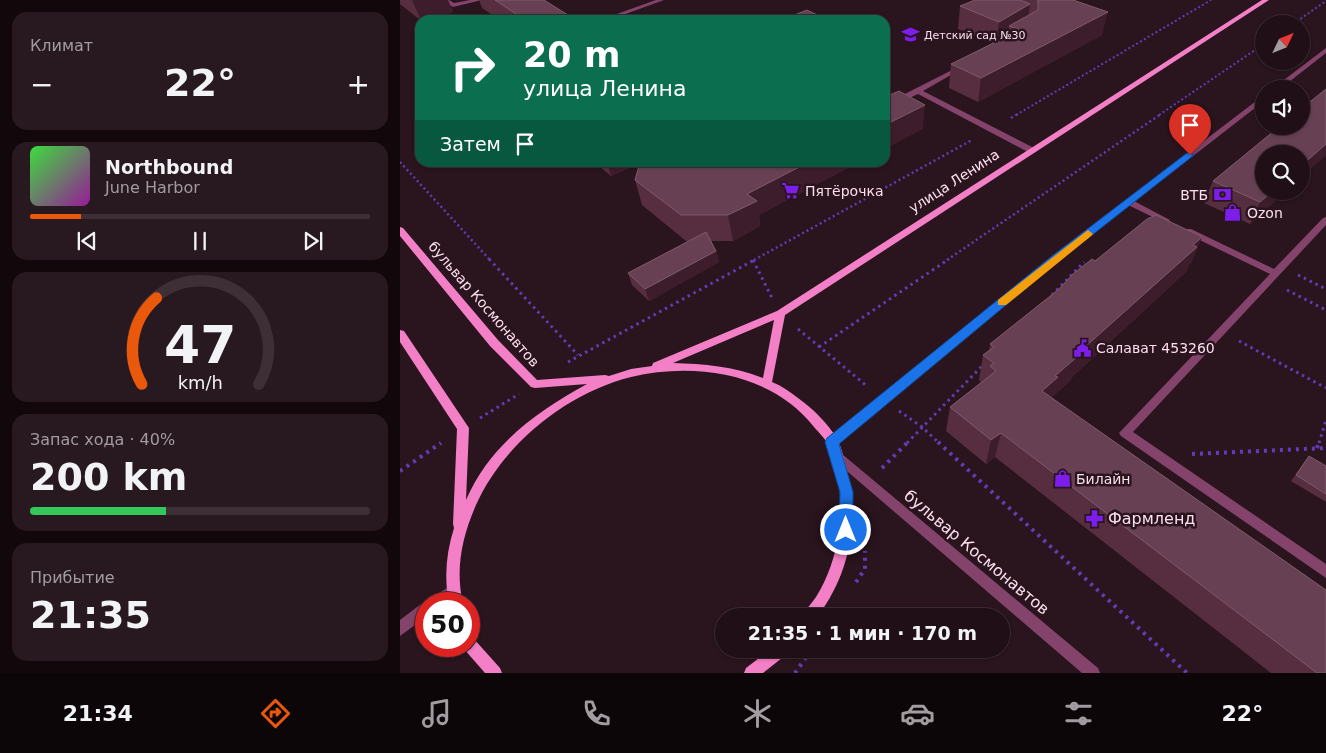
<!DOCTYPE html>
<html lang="ru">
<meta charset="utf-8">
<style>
:root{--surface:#200f16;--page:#28181f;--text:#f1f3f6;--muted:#a29ca1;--line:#3d2f35;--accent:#ea580c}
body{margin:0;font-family:"DejaVu Sans",sans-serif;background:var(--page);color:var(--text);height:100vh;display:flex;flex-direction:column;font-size:19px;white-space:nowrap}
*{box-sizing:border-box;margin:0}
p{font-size:16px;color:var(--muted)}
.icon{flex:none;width:28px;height:28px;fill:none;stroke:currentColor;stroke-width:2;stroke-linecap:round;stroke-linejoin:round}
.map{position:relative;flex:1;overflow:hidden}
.side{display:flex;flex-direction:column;gap:12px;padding:12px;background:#12080c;width:400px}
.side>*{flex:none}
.hud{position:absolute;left:15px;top:15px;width:475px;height:152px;border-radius:15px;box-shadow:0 1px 4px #0004,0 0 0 1px var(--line);background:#0b6e4f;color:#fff;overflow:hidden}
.needle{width:32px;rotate:47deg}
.controls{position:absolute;left:855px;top:15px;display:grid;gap:10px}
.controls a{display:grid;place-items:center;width:55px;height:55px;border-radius:50%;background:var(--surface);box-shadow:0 1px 4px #0004,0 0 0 1px var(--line);font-size:25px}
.speed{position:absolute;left:15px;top:592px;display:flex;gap:10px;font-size:25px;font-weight:700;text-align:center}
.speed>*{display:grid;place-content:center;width:65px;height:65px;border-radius:50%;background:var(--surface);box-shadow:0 1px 4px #0004,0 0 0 1px var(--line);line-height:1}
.speed .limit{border:8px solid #d22;background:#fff;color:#111}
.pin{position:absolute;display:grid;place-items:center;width:42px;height:42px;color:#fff;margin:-51px -21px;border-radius:50% 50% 50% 0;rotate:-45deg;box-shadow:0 0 5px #0007}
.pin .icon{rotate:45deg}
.me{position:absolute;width:55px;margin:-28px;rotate:0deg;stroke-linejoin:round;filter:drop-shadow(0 0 4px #0008)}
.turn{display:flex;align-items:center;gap:18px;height:105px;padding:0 25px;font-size:22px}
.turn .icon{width:65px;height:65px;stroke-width:2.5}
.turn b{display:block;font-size:35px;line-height:42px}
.then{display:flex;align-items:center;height:48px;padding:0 25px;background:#0003;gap:10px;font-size:19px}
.big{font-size:38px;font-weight:800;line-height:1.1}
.side .card{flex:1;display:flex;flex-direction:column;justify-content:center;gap:8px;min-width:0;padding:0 18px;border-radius:15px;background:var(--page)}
.side .dial{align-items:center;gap:0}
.dial svg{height:130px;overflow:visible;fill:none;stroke:var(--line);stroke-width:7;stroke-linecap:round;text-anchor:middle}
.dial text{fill:var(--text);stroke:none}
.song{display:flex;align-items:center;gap:15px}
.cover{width:60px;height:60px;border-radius:8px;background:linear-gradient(135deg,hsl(120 70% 55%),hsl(300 70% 35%))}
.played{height:5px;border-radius:2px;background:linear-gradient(90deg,var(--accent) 15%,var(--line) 15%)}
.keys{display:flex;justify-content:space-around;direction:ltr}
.heat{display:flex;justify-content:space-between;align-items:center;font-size:28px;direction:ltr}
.charge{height:8px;border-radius:4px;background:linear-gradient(90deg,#34c759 40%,var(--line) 0)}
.trip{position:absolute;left:315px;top:608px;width:295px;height:50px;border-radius:25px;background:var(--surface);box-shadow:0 1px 4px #0004,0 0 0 1px var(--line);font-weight:800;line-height:50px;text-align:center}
.menu{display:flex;height:80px;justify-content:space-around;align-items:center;background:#0d0609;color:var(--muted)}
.menu .icon{width:35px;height:35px}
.menu .selected{color:var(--accent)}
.menu b{font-size:22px;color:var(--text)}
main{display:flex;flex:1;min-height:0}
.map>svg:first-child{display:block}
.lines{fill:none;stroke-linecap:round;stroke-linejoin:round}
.path-far3{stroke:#603db2;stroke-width:2;stroke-dasharray:2 2.5;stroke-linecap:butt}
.path-far2{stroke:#603db2;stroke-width:2.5;stroke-dasharray:2 3;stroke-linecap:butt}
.path-far1{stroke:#603db2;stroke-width:3;stroke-dasharray:2.5 4;stroke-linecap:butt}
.path{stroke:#603db2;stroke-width:4;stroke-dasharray:3 5;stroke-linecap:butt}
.lane{fill:#84436a;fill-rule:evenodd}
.street{fill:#84436a;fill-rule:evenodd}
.secondary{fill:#f37fc6;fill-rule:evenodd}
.wall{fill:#562e40}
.shaded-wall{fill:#3d1c2b}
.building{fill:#674153;stroke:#7f5a6b}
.route{fill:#1a73e8;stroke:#114b97}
.slow{fill:#f59e0b}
.labels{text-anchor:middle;stroke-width:5;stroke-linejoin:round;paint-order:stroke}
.far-poi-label{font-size:11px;fill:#fcdfee;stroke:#2a141e;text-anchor:start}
.street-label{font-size:14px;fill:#fcdfee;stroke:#2a141e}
.poi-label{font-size:14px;fill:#fcdfee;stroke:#2a141e;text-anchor:start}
.near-poi-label{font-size:16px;fill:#fcdfee;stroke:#2a141e;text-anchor:start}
.near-street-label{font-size:16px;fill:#fcdfee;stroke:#2a141e}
</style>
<main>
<section class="side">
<div class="card"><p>Климат</p>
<div class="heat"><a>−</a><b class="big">22°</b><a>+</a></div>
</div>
<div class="card">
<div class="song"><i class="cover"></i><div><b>Northbound</b><p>June Harbor</p></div></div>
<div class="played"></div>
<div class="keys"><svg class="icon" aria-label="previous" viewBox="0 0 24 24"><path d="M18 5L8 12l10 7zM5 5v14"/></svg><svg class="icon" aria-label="pause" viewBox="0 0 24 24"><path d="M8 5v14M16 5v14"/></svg><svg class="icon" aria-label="next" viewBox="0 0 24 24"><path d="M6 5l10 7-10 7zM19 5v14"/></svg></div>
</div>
<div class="card dial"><svg viewBox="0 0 100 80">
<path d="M14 69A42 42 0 1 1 86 69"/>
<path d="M14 69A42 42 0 0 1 23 16" stroke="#ea580c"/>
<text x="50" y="56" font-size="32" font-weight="700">47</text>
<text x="50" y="72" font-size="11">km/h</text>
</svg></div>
<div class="card"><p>Запас хода · 40%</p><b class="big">200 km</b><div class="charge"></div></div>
<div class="card"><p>Прибытие</p><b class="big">21:35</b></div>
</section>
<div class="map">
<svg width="926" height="673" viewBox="0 0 926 673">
<rect width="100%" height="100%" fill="#2a141e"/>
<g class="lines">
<g class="path-far3">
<path d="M893 24 926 1"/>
<path d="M616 115 811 0"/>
<path d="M759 115 864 44"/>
</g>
<g class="path-far2">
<path d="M611 118 618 114"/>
<path d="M0 162 90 260"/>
<path d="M354 260 572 140"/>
<path d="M547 260 761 114"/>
</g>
<g class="path-far1">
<path d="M89 259 178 355"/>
<path d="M353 260 372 298"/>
<path d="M898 275 926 289"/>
<path d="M887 290 926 310"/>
<path d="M652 295 684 262"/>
<path d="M398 329 468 387"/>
<path d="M839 341 926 388"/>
<path d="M419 347 549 259"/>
<path d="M168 362 356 259"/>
<path d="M499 411 522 427 539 443"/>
<path d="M80 418 119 394"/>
<path d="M507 443 584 364"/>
<path d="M919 443 926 420"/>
</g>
<g class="path">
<path d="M538 442 787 673"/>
<path d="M917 448 919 442"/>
<path d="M792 454 926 448"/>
<path d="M482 468 508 442"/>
<path d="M0 471 41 443"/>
<path d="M456 582 465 569V551"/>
<path d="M395 673 412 649"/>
</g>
<g class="lane">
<path d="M42 0H49L54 3 70 0H82L53 7Z"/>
<path d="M256 0H264L209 20H200Z"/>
<path d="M558 67 563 68 523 91 634 148V152H628L518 94 485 109V104Z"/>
<path d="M901 99 926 108V112L901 103Z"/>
<path d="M726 200H732L770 220 766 223 763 222 726 204Z"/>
<path d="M926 217V225L733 432 926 564V578L721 436 719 433 870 274 785 233 784 231 785 229H791L874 269 923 218Z"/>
</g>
<g class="street">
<path d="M926 48V53L880 89H872Z"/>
<path d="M864 95V101L659 260 436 445 432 447 428 445 426 442 428 439 653 256Z"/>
<path d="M438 452 442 454 698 668 700 673H682L434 460 432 457 434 454Z"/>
<path d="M52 585 57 586 59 591C53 605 39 604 26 604V617L0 636V620L21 604 28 603 29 599Z"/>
</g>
<g class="secondary">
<path d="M862 0H869L385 315 372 382C382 386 390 392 398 398 413 409 428 423 437 439 442 448 444 459 446 468 460 520 450 573 418 616H403C406 609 411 604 416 597 428 578 435 556 439 534 443 509 440 467 428 445 425 438 419 433 414 427 372 373 295 362 231 377 167 393 103 444 76 505 62 537 55 569 63 604H49C44 578 46 553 54 528L53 524 57 429 0 342V330L4 331 69 428 66 500C90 445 136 412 187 384L135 388 131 387 90 346 0 236V227L3 228 98 340 137 380 205 375 209 376 231 369 252 366 253 363 377 311ZM374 320 363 378C333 366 304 364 273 363Z"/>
<path d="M69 637 74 639 100 668 102 673H85L64 649 63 646H69Z"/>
<path d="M371 649H389L387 654 363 673H344L346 668Z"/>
</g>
</g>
<g class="wall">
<path d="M0 0H48L53 12 25 20H20L0 4Z"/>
<path d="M79 0H144L176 20H100L82 8Z"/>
<path d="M575 0H673L702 35 578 102 549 88 551 64 593 43 558 29 560 6Z"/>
<path d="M926 89V155L901 177 864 191H886L850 224 804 203 813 181Z"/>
<path d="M194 162H459L359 215 360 226 333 241H311L316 251 319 262 249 301 232 285 228 273 289 241H286L242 205 235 180 240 163 211 176Z"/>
<path d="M802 237 791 263 789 264 786 272 671 378 670 381 651 398 926 673H871L595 457 586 464 546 431 550 407 581 382 579 380 583 355 589 351 590 344 695 261Z"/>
<path d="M909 456 926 466V502L891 481Z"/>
</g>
<g class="shaded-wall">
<path d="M12 0H48L53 12 25 20H21Z"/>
<path d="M630 4 627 26H609L607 38 596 44 599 22Z"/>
<path d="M708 12 702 35 578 102 581 78Z"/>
<path d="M525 105 523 129 485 149V125Z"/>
<path d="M926 144V155L901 177V166Z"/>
<path d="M207 162H241L211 176Z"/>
<path d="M409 162H459L359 215 360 226 333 241 328 215 347 194Z"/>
<path d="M873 191H886L850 224 860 202Z"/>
<path d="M802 237 791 263 789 264 786 272 671 378 670 381 652 397 650 402 642 391 655 376 676 355Z"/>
<path d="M316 251 319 262 249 301 245 289Z"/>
<path d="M601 433 595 457 586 464 591 440Z"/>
</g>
<g class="building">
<path d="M95 0H144L176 20H125Z"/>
<path d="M575 0H620L630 4 599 22 560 6Z"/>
<path d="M638 0H673L708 12 581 78 551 64 620 30 609 26 638 10Z"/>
<path d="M407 10 428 20H382Z"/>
<path d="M926 89V144L901 166V154H864V191H873L860 202 813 181 880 126H901V109Z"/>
<path d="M499 91 525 105 485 125V97Z"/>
<path d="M240 162H409L347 194 357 201 328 215H281L235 180Z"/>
<path d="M756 215 802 237 793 245 797 247 676 355 678 356 655 376 658 377 642 391 926 590V673H917L601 433 591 440 550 407 596 371 590 366 594 363 583 355 594 347 590 344 659 289 673 274 692 259 695 261 747 219Z"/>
<path d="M306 232 316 251 245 289 228 273Z"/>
<path d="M909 456 926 466V494L896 475Z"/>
</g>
<path class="route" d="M787 153 794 155 659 261 439 444 453 492V530L451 534 446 536 441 534 439 530 440 492 425 442 427 438 652 256Z"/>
<path class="slow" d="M688 230 693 234 691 236 606 305H598V300Z"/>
<defs>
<symbol id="school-bare" viewBox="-9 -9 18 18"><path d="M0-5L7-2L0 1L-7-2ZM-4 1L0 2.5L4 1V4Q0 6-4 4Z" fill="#7c1dea" stroke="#2a141e" stroke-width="2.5" paint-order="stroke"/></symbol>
<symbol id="supermarket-bare" viewBox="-9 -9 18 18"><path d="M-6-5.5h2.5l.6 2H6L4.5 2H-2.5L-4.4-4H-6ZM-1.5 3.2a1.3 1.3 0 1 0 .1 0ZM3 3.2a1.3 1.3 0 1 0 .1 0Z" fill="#7c1dea" stroke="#2a141e" stroke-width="2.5" paint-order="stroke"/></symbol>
<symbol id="bank-bare" viewBox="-9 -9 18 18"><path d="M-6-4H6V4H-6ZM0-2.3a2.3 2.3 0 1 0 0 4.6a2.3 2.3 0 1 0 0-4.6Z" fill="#7c1dea" stroke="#2a141e" stroke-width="2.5" paint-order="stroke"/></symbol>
<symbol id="shop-bare" viewBox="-9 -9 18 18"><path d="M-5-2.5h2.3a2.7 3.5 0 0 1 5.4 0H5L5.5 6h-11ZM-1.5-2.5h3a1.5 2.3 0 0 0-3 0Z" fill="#7c1dea" stroke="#2a141e" stroke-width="2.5" paint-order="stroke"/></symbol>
<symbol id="civic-bare" viewBox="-9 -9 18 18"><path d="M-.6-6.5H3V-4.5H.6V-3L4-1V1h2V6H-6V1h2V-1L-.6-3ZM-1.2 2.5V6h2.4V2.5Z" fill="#7c1dea" stroke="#2a141e" stroke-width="2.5" paint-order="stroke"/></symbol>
<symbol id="pharmacy-bare" viewBox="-9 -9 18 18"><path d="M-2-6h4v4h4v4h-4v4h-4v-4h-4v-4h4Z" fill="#7c1dea" stroke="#2a141e" stroke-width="2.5" paint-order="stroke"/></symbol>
</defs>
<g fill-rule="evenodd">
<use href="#school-bare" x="498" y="22" width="25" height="25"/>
<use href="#supermarket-bare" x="378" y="178" width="25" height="25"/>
<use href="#bank-bare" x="810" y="182" width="25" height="25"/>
<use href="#shop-bare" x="820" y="200" width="25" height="25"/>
<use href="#civic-bare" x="670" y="336" width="25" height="25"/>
<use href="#shop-bare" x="650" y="466" width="25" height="25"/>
<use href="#pharmacy-bare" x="682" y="506" width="25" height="25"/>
</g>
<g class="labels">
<g class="far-poi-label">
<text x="524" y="39">Детский сад №30</text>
</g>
<g class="street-label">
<text transform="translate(554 181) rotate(-33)" y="5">улица Ленина</text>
<text transform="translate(84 304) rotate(49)" y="5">бульвар Космонавтов</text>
</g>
<g class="poi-label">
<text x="405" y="196">Пятёрочка</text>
<text x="808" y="200" text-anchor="end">ВТБ</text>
<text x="847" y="218">Ozon</text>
<text x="696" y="353">Салават 453260</text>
<text x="676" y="484">Билайн</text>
</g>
<g class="near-poi-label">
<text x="708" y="524">Фармленд</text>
</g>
<g class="near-street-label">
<text transform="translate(577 552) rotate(40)" y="6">бульвар Космонавтов</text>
</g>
</g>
</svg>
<div class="controls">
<a><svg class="needle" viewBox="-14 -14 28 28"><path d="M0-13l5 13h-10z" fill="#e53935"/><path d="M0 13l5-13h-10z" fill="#a29ca1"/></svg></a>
<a><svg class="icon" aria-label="sound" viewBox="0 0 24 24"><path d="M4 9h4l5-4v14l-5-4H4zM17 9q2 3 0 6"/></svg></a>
<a><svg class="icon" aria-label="search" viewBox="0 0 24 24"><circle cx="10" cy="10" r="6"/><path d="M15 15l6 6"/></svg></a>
</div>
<div class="speed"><div class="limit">50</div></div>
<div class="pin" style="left:790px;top:155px;background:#d93025"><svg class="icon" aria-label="arrive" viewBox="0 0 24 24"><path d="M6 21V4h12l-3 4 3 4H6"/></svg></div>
<svg class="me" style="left:446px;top:530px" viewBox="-20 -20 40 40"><circle r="17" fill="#1a73e8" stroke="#fff" stroke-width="3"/><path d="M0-11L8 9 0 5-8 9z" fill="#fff"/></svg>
<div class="trip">21:35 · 1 мин · 170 m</div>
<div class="hud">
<div class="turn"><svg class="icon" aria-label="right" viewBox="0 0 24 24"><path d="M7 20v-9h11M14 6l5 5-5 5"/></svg><div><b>20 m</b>улица Ленина</div></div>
<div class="then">Затем<svg class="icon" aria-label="arrive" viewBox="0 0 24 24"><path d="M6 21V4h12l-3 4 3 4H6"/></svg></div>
</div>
</div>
</main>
<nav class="menu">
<b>21:34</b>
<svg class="icon selected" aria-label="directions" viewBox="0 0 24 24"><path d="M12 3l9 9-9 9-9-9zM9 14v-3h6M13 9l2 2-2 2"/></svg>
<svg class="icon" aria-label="music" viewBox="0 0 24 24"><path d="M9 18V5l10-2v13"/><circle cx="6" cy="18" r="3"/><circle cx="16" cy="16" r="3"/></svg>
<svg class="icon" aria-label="phone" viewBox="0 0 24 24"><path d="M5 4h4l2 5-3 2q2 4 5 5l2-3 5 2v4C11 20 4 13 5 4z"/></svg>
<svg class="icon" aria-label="climate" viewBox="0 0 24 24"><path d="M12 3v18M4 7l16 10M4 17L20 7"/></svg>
<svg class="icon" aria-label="car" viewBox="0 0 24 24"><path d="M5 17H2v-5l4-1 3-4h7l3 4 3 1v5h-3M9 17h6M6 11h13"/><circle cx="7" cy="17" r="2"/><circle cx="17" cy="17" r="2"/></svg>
<svg class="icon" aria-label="filters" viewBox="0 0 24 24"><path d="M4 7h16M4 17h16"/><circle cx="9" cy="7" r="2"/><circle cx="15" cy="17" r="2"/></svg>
<b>22°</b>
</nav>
